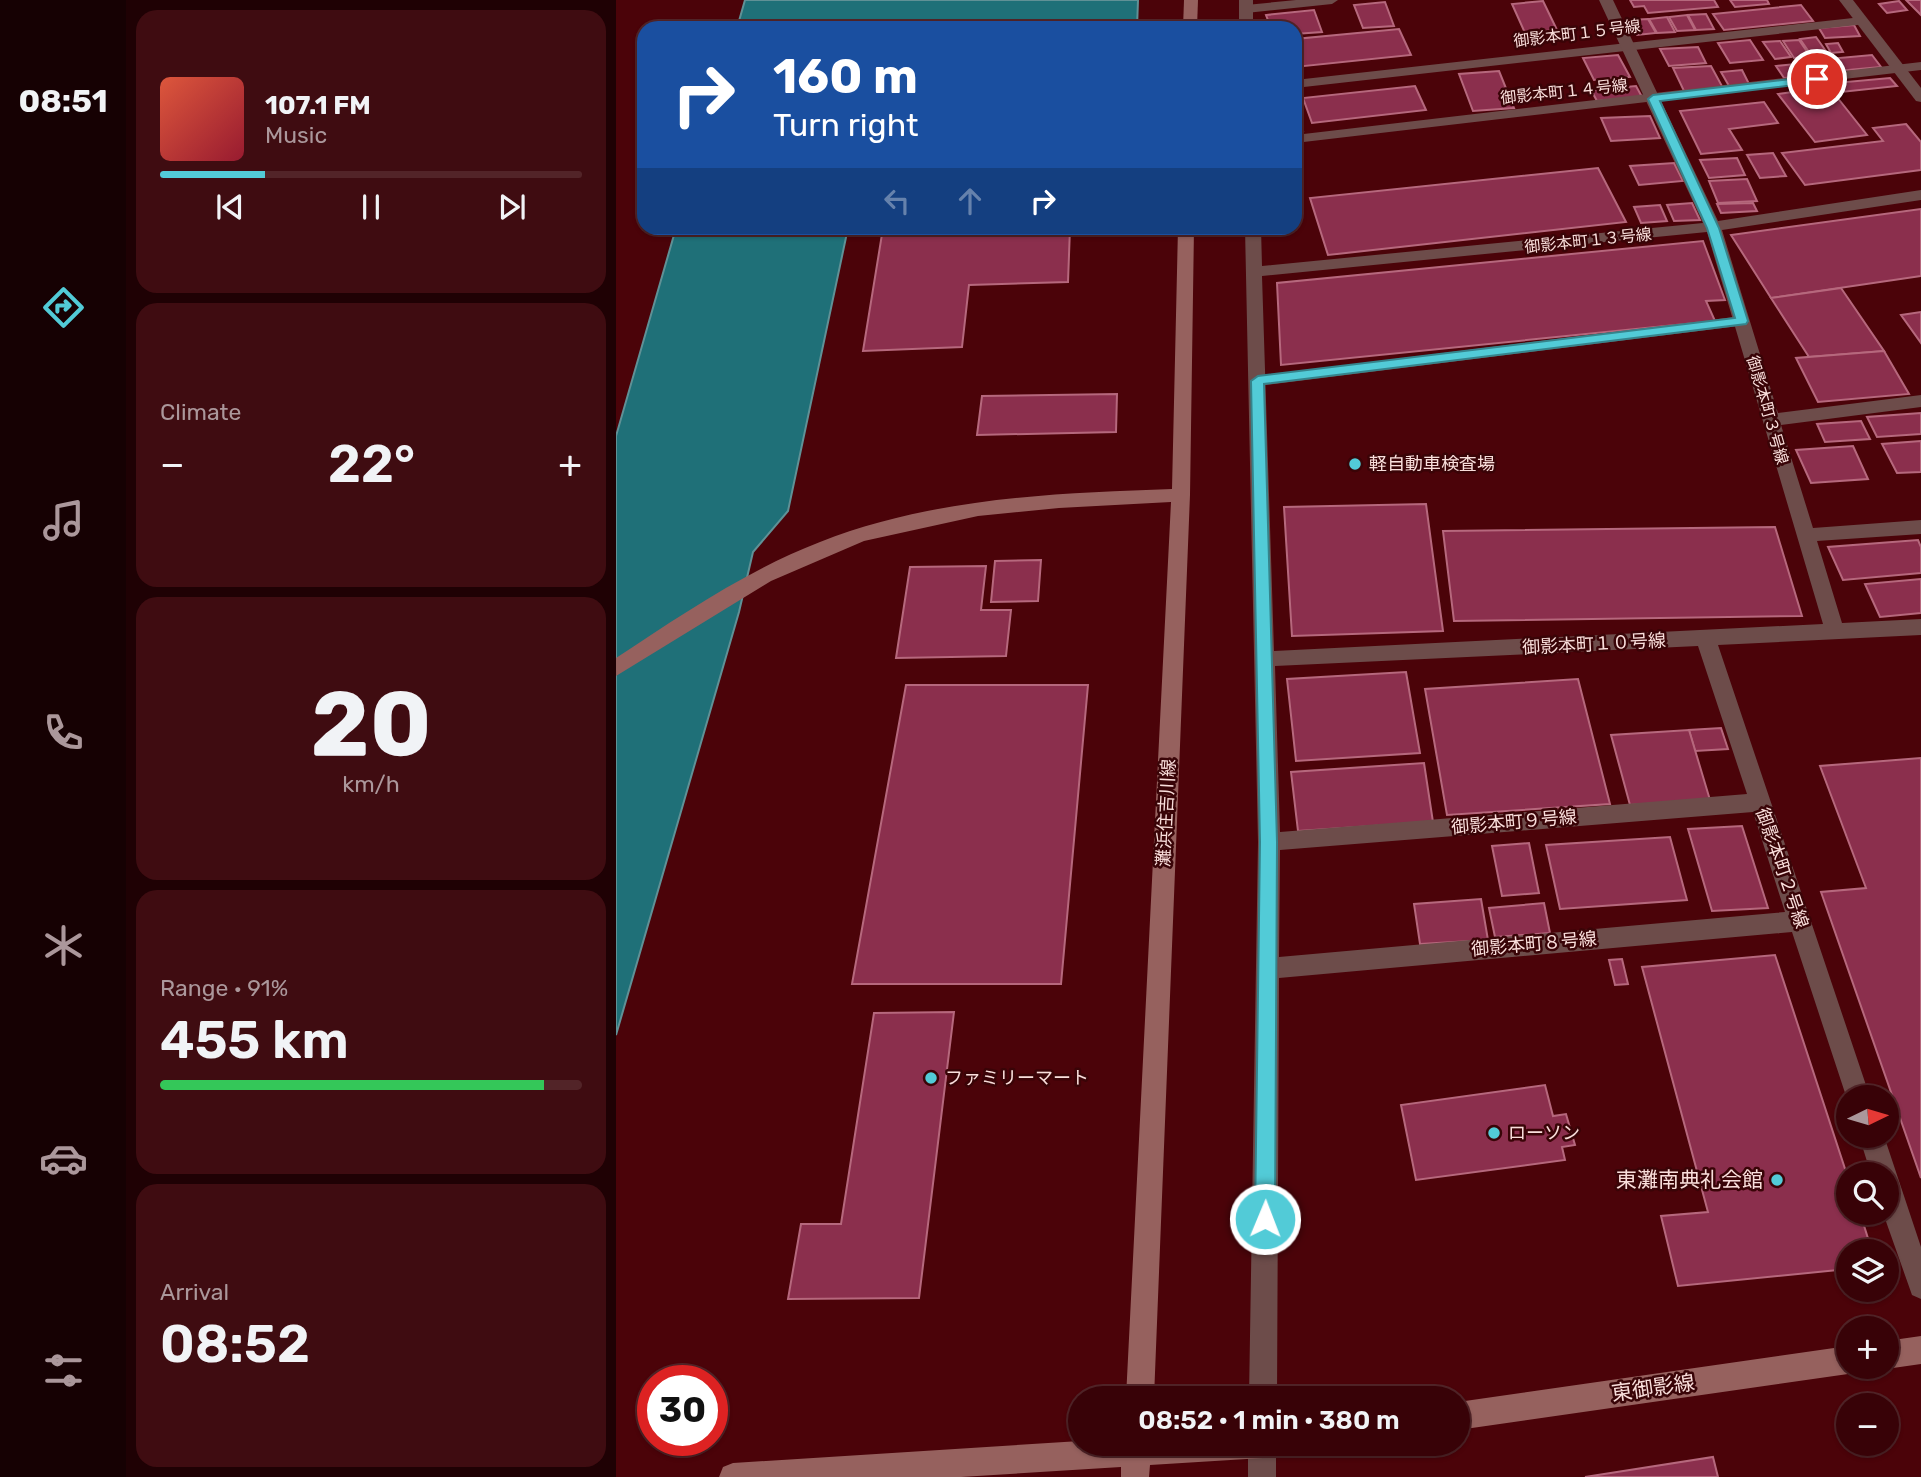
<!DOCTYPE html>
<meta charset="utf-8">
<style>
:root{--surface:#380207;--page:#3f0c11;--text:#f1f3f6;--muted:#ab979b;--line:#522428;--accent:#52cbd7}
body{margin:0;font-family:Rubik,"Noto Sans JP",sans-serif;background:var(--page);color:var(--text);height:100vh;display:flex;flex-direction:column;font-size:26px;white-space:nowrap}
*{box-sizing:border-box;margin:0}
p{font-size:23px;color:var(--muted)}
.icon{flex:none;width:38px;height:38px;fill:none;stroke:currentColor;stroke-width:2;stroke-linecap:round;stroke-linejoin:round}
.map{position:relative;flex:1;overflow:hidden}
.panel{display:flex;flex-direction:column;gap:10px;padding:10px;background:#1f0104;width:490px}
.panel>*{flex:none}
.guide{position:absolute;left:21px;top:21px;width:665px;height:214px;border-radius:21px;box-shadow:0 2px 5px #0004,0 0 0 2px var(--line);background:#1a4fa0;color:#fff;overflow:hidden}
.needle{width:46px;rotate:85deg}
.buttons{position:absolute;left:1220px;top:1085px;display:grid;gap:14px}
.buttons a{display:grid;place-items:center;width:63px;height:63px;border-radius:50%;background:var(--surface);box-shadow:0 2px 5px #0004,0 0 0 2px var(--line);font-size:35px}
.speed{position:absolute;left:21px;top:1365px;display:flex;gap:14px;font-size:35px;font-weight:700;text-align:center}
.speed>*{display:grid;place-content:center;width:91px;height:91px;border-radius:50%;background:var(--surface);box-shadow:0 2px 5px #0004,0 0 0 2px var(--line);line-height:1}
.speed .limit{border:10px solid #d22;background:#fff;color:#111}
.pin{position:absolute;display:grid;place-items:center;width:60px;height:60px;color:#fff;margin:-30px;border:4px solid #fff;border-radius:50%;box-shadow:0 2px 7px #0007}
.me{position:absolute;width:77px;margin:-38px;rotate:1deg;stroke-linejoin:round;filter:drop-shadow(0 0 5px #0008)}
.turn{display:flex;align-items:center;gap:24px;height:147px;padding:0 21px;font-size:32px}
.turn .icon{width:91px;height:91px;stroke-width:2.5}
.turn b{display:block;font-size:49px;line-height:60px}
.lanes{display:flex;align-items:center;height:66px;padding:0 21px;background:#0003;justify-content:center;gap:35px;direction:ltr}
.lanes .off{opacity:.35}
.big{font-size:52px;font-weight:600;line-height:1.1}
.panel .card{flex:1;display:flex;flex-direction:column;justify-content:center;gap:10px;min-width:0;padding:0 24px;border-radius:21px;background:var(--page)}
.panel .dial{align-items:center;gap:0}
.dial b{font-size:91px;line-height:1}
.song{display:flex;align-items:center;gap:21px}
.cover{width:84px;height:84px;border-radius:10px;background:linear-gradient(135deg,hsl(10 70% 55%),hsl(350 70% 35%))}
.played{height:7px;border-radius:4px;background:linear-gradient(90deg,var(--accent) 25%,var(--line) 25%)}
.keys{display:flex;justify-content:space-around;direction:ltr}
.heat{display:flex;justify-content:space-between;align-items:center;font-size:38px;direction:ltr}
.charge{height:10px;border-radius:5px;background:linear-gradient(90deg,#34c759 91%,var(--line) 0)}
.trip{position:absolute;left:452px;top:1386px;width:402px;height:70px;border-radius:35px;background:var(--surface);box-shadow:0 2px 5px #0004,0 0 0 2px var(--line);font-weight:600;line-height:70px;text-align:center}
main{display:flex;flex:1;min-height:0}
.menu{display:flex;flex-direction:column;width:126px;justify-content:space-around;align-items:center;background:#160103;color:var(--muted)}
.menu .icon{width:49px;height:49px}
.menu .active{color:var(--accent)}
.menu b{font-size:32px;color:var(--text)}
.map>svg:first-child{display:block}
.water{fill:#1f7078;stroke:#609196;stroke-width:2}
.building{fill:#8b2f4d;stroke:#b6687d;stroke-width:2}
.lines{fill:none;stroke-linecap:round;stroke-linejoin:round}
.lane{fill:#6d4c4a;fill-rule:evenodd}
.street{fill:#6d4c4a;fill-rule:evenodd}
.secondary{fill:#96615e;fill-rule:evenodd}
.route{fill:#52cbd7;stroke:#35848c;stroke-width:2}
.poi-dot{fill:#52cbd7;stroke:#390407;stroke-width:2.5}
.labels{text-anchor:middle;stroke-width:5;stroke-linejoin:round;paint-order:stroke}
.far-street-label{font-size:16px;fill:#f9dedb;stroke:#390407}
.poi-label{font-size:18px;fill:#f9dedb;stroke:#390407;text-anchor:start}
.street-label{font-size:18px;fill:#f9dedb;stroke:#390407}
.near-poi-label{font-size:21px;fill:#f9dedb;stroke:#390407;text-anchor:end}
.near-street-label{font-size:21px;fill:#f9dedb;stroke:#390407}
</style>
<main>
<nav class="menu">
<b>08:51</b>
<svg class="icon active" aria-label="directions" viewBox="0 0 24 24"><path d="M12 3l9 9-9 9-9-9zM9 14v-3h6M13 9l2 2-2 2"/></svg>
<svg class="icon" aria-label="music" viewBox="0 0 24 24"><path d="M9 18V5l10-2v13"/><circle cx="6" cy="18" r="3"/><circle cx="16" cy="16" r="3"/></svg>
<svg class="icon" aria-label="phone" viewBox="0 0 24 24"><path d="M5 4h4l2 5-3 2q2 4 5 5l2-3 5 2v4C11 20 4 13 5 4z"/></svg>
<svg class="icon" aria-label="climate" viewBox="0 0 24 24"><path d="M12 3v18M4 7l16 10M4 17L20 7"/></svg>
<svg class="icon" aria-label="car" viewBox="0 0 24 24"><path d="M5 17H2v-5l4-1 3-4h7l3 4 3 1v5h-3M9 17h6M6 11h13"/><circle cx="7" cy="17" r="2"/><circle cx="17" cy="17" r="2"/></svg>
<svg class="icon" aria-label="filters" viewBox="0 0 24 24"><path d="M4 7h16M4 17h16"/><circle cx="9" cy="7" r="2"/><circle cx="15" cy="17" r="2"/></svg>
</nav>
<section class="panel">
<div class="card">
<div class="song"><i class="cover"></i><div><b>107.1 FM</b><p>Music</p></div></div>
<div class="played"></div>
<div class="keys"><svg class="icon" aria-label="previous" viewBox="0 0 24 24"><path d="M18 5L8 12l10 7zM5 5v14"/></svg><svg class="icon" aria-label="pause" viewBox="0 0 24 24"><path d="M8 5v14M16 5v14"/></svg><svg class="icon" aria-label="next" viewBox="0 0 24 24"><path d="M6 5l10 7-10 7zM19 5v14"/></svg></div>
</div>
<div class="card"><p>Climate</p>
<div class="heat"><a>−</a><b class="big">22°</b><a>+</a></div>
</div>
<div class="card dial"><b>20</b><p>km/h</p></div>
<div class="card"><p>Range · 91%</p><b class="big">455 km</b><div class="charge"></div></div>
<div class="card"><p>Arrival</p><b class="big">08:52</b></div>
</section>
<div class="map">
<svg width="1305" height="1477" viewBox="0 0 1305 1477">
<rect width="100%" height="100%" fill="#4b0309"/>
<g class="water">
<path d="M129 0H522L521 28H121Z"/>
<path d="M60 228H232L172 511 137 552 123 612 0 1035V436Z"/>
</g>
<g class="building">
<path d="M1014 0H1098L1102 7 1032 13 1028 6 1018 7Z"/>
<path d="M1114 0H1151L1153 4 1119 7Z"/>
<path d="M1290 0H1305V15Z"/>
<path d="M927 1 941 30 909 33 896 4Z"/>
<path d="M1283 1 1291 10 1271 13 1263 4Z"/>
<path d="M769 2 778 26 747 28 738 5Z"/>
<path d="M1185 5 1197 21 1108 30 1097 14Z"/>
<path d="M698 10 706 32 679 34V28H655L650 15Z"/>
<path d="M1090 14 1098 29 1080 30 1072 15Z"/>
<path d="M1071 15 1079 30 1061 31 1053 17Z"/>
<path d="M1051 17 1059 32 1041 33 1033 19Z"/>
<path d="M1032 19 1040 33 1021 35 1014 20Z"/>
<path d="M1238 25 1244 36 1209 38 1203 28Z"/>
<path d="M783 29 795 55 679 67V39Z"/>
<path d="M1200 37 1212 54 1195 55 1184 39Z"/>
<path d="M1134 40 1147 60 1114 63 1102 43Z"/>
<path d="M1183 40 1194 56 1178 58 1167 41Z"/>
<path d="M1164 41 1175 57 1159 59 1147 42Z"/>
<path d="M1222 43 1227 52 1215 53 1210 44Z"/>
<path d="M1082 47 1090 63 1053 66 1044 49Z"/>
<path d="M1002 55 1014 77 978 80 967 58Z"/>
<path d="M1256 55 1265 67 1210 72 1201 60Z"/>
<path d="M1180 64 1189 76 1168 78 1160 66Z"/>
<path d="M1095 66 1107 88 1068 91 1057 68Z"/>
<path d="M1126 70 1133 84 1113 86 1105 72Z"/>
<path d="M883 71 898 108 857 111 843 74Z"/>
<path d="M1274 78 1281 86 1225 92 1219 83Z"/>
<path d="M799 86 810 110 696 123 687 98Z"/>
<path d="M1020 86 1026 97 981 101 975 90Z"/>
<path d="M1213 87 1251 135 1199 142 1162 94Z"/>
<path d="M679 101H681L687 131H679Z"/>
<path d="M1148 102 1162 123 1113 129 1126 150 1085 154 1064 111Z"/>
<path d="M1034 116 1044 138 995 141 985 118Z"/>
<path d="M1290 124 1305 142V170L1189 185 1166 153 1267 141 1257 128Z"/>
<path d="M1157 153 1170 176 1144 178 1131 155Z"/>
<path d="M1121 158 1129 175 1093 178 1084 160Z"/>
<path d="M1058 163 1067 181 1023 185 1014 166Z"/>
<path d="M982 168 1010 222 712 255 694 198Z"/>
<path d="M1131 179 1141 201 1102 203 1093 181Z"/>
<path d="M1076 203 1084 220 1058 221 1051 205Z"/>
<path d="M1137 203 1141 211 1105 213 1101 204Z"/>
<path d="M1044 205 1051 221 1025 223 1018 207Z"/>
<path d="M1305 209V276L1155 298 1115 235Z"/>
<path d="M267 228H454L452 282 353 285 346 347 247 351Z"/>
<path d="M1087 241 1109 300 1090 301 1099 321 665 365 661 283Z"/>
<path d="M1225 288 1268 351 1193 357 1155 298Z"/>
<path d="M1305 312V343L1285 315Z"/>
<path d="M1268 351 1293 394 1202 402 1180 358Z"/>
<path d="M501 394 500 432 361 435 366 396Z"/>
<path d="M1305 413V434L1261 437 1251 417Z"/>
<path d="M1245 421 1254 439 1209 442 1201 424Z"/>
<path d="M1305 441V472L1281 473 1266 444Z"/>
<path d="M1237 446 1252 479 1195 483 1180 450Z"/>
<path d="M810 504 827 631 676 636 668 507Z"/>
<path d="M1159 527 1186 616 838 621 827 531Z"/>
<path d="M1302 540 1305 547V573L1227 580 1212 547Z"/>
<path d="M425 560 422 601 375 602 379 561Z"/>
<path d="M370 566 365 610H395L390 656 280 658 294 567Z"/>
<path d="M1305 579V613L1264 617 1249 584Z"/>
<path d="M790 672 804 753 680 761 671 679Z"/>
<path d="M962 679 994 804 831 815 809 689Z"/>
<path d="M290 685H472L445 984H236Z"/>
<path d="M1105 728 1112 749 1079 751 1073 730Z"/>
<path d="M1073 730 1094 800 1014 805 995 735Z"/>
<path d="M1305 758V1178L1205 892 1250 888 1204 766Z"/>
<path d="M808 763 817 822 682 831 675 772Z"/>
<path d="M1126 826 1152 908 1096 911 1072 829Z"/>
<path d="M1054 837 1071 900 944 909 930 845Z"/>
<path d="M913 843 923 893 886 896 876 846Z"/>
<path d="M865 899 872 940 804 944 798 904Z"/>
<path d="M928 903 934 933 879 937 873 908Z"/>
<path d="M1159 955 1232 1178V1213H1244L1256 1251H1232V1269L1062 1286 1045 1216 1092 1212 1026 967Z"/>
<path d="M1006 959 1012 984 999 985 993 960Z"/>
<path d="M338 1012 303 1298 172 1299 185 1224H225L258 1013Z"/>
<path d="M929 1085 937 1116 950 1114 959 1145 946 1147 949 1160 800 1180 785 1105Z"/>
<path d="M1097 1457 1102 1477H969Z"/>
</g>
<g class="lines">
<g class="lane">
<path d="M680 0H722L716 4 630 13 624 9 630 5Z"/>
<path d="M1246 17 1252 21 1250 24 679 88V80Z"/>
<path d="M1305 62V70L679 143V135Z"/>
<path d="M1126 316 1131 317V325L642 386 634 381 642 376Z"/>
</g>
<g class="street">
<rect x="623" y="0" width="14" height="28"/>
<path d="M983 0H997L1102 221 1305 190V200L1106 230 1162 413 1305 395V407L1165 425 1197 528 1305 520V534L1201 541 1226 623 1305 619V635L1102 645 1254 1097H1232V1102L1176 932 663 978 661 1398H633L642 842 629 228H645L646 266 1087 223ZM1091 232 1207 624 658 651 646 276ZM1082 646 1131 794 664 832 659 666ZM1137 812 1169 912 663 957 664 850Z"/>
<path d="M1223 0H1237L1305 88V102L1300 101Z"/>
<path d="M1243 1136H1268L1305 1247V1299L1296 1295 1267 1213H1270V1174H1255Z"/>
<rect x="632" y="1444" width="28" height="33"/>
</g>
<g class="secondary">
<path d="M568 0H582L581 28H567Z"/>
<path d="M562 228H578L574 495 538 1398H510L555 502 443 508 362 516 248 541 155 581 0 676V658C65 615 131 570 204 542 315 498 438 493 556 489Z"/>
<path d="M1305 1336V1364L1270 1369 1265 1367H1270V1341Z"/>
<path d="M1232 1346V1367H1243L1232 1374 842 1430V1402Z"/>
<path d="M464 1441V1444H661L657 1454 647 1458 534 1465 533 1477H505V1467L345 1477H103L107 1467 117 1463Z"/>
</g>
</g>
<path class="route" d="M1201 76 1207 79 1205 82 1044 101 1103 228 1132 321 1130 324 648 384 661 842 659 1219 656 1226 649 1229 642 1226 639 1219 644 842 635 381 642 376 1119 318 1091 228 1032 99 1037 95Z"/>
<g class="poi-dot">
<circle cx="739" cy="464" r="7"/>
<circle cx="315" cy="1078" r="7"/>
<circle cx="878" cy="1133" r="7"/>
<circle cx="1161" cy="1180" r="7"/>
</g>
<g class="labels">
<g class="far-street-label">
<text transform="translate(961 33) rotate(-7)" y="6">御影本町１５号線</text>
<text transform="translate(948 91) rotate(-6)" y="6">御影本町１４号線</text>
<text transform="translate(972 240) rotate(-6)" y="6">御影本町１３号線</text>
<text transform="translate(1152 410) rotate(74)" y="6">御影本町３号線</text>
</g>
<g class="poi-label">
<text x="753" y="470">軽自動車検査場</text>
<text x="329" y="1084">ファミリーマート</text>
<text x="892" y="1139">ローソン</text>
</g>
<g class="street-label">
<text transform="translate(978 644) rotate(-3)" y="6">御影本町１０号線</text>
<text transform="translate(550 813) rotate(-87)" y="6">灘浜住吉川線</text>
<text transform="translate(898 822) rotate(-5)" y="6">御影本町９号線</text>
<text transform="translate(1166 868) rotate(71)" y="6">御影本町２号線</text>
<text transform="translate(918 944) rotate(-5)" y="6">御影本町８号線</text>
</g>
<g class="near-poi-label">
<text x="1147" y="1187">東灘南典礼会館</text>
</g>
<g class="near-street-label">
<text transform="translate(1037 1388) rotate(-8)" y="7">東御影線</text>
</g>
</g>
</svg>
<div class="buttons">
<a><svg class="needle" viewBox="-14 -14 28 28"><path d="M0-13l5 13h-10z" fill="#e53935"/><path d="M0 13l5-13h-10z" fill="#ab979b"/></svg></a>
<a><svg class="icon" aria-label="search" viewBox="0 0 24 24"><circle cx="10" cy="10" r="6"/><path d="M15 15l6 6"/></svg></a>
<a><svg class="icon" aria-label="layers" viewBox="0 0 24 24"><path d="M12 4l9 5-9 5-9-5zM3 14l9 5 9-5"/></svg></a>
<a>+</a>
<a>−</a>
</div>
<div class="speed"><div class="limit">30</div></div>
<div class="pin" style="left:1201px;top:79px;background:#d93025"><svg class="icon" aria-label="arrive" viewBox="0 0 24 24"><path d="M6 21V4h12l-3 4 3 4H6"/></svg></div>
<svg class="me" style="left:649px;top:1219px" viewBox="-20 -20 40 40"><circle r="17" fill="#52cbd7" stroke="#fff" stroke-width="3"/><path d="M0-11L8 9 0 5-8 9z" fill="#fff"/></svg>
<div class="trip">08:52 · 1 min · 380 m</div>
<div class="guide">
<div class="turn"><svg class="icon" aria-label="right" viewBox="0 0 24 24"><path d="M7 20v-9h11M14 6l5 5-5 5"/></svg><div><b>160 m</b>Turn right</div></div>
<div class="lanes"><svg class="icon off" aria-label="left" viewBox="0 0 24 24"><path d="M17 20v-9H6M10 6l-5 5 5 5"/></svg><svg class="icon off" aria-label="ahead" viewBox="0 0 24 24"><path d="M12 20V5M6 11l6-6 6 6"/></svg><svg class="icon" aria-label="right" viewBox="0 0 24 24"><path d="M7 20v-9h11M14 6l5 5-5 5"/></svg></div>
</div>
</div>
</main>
